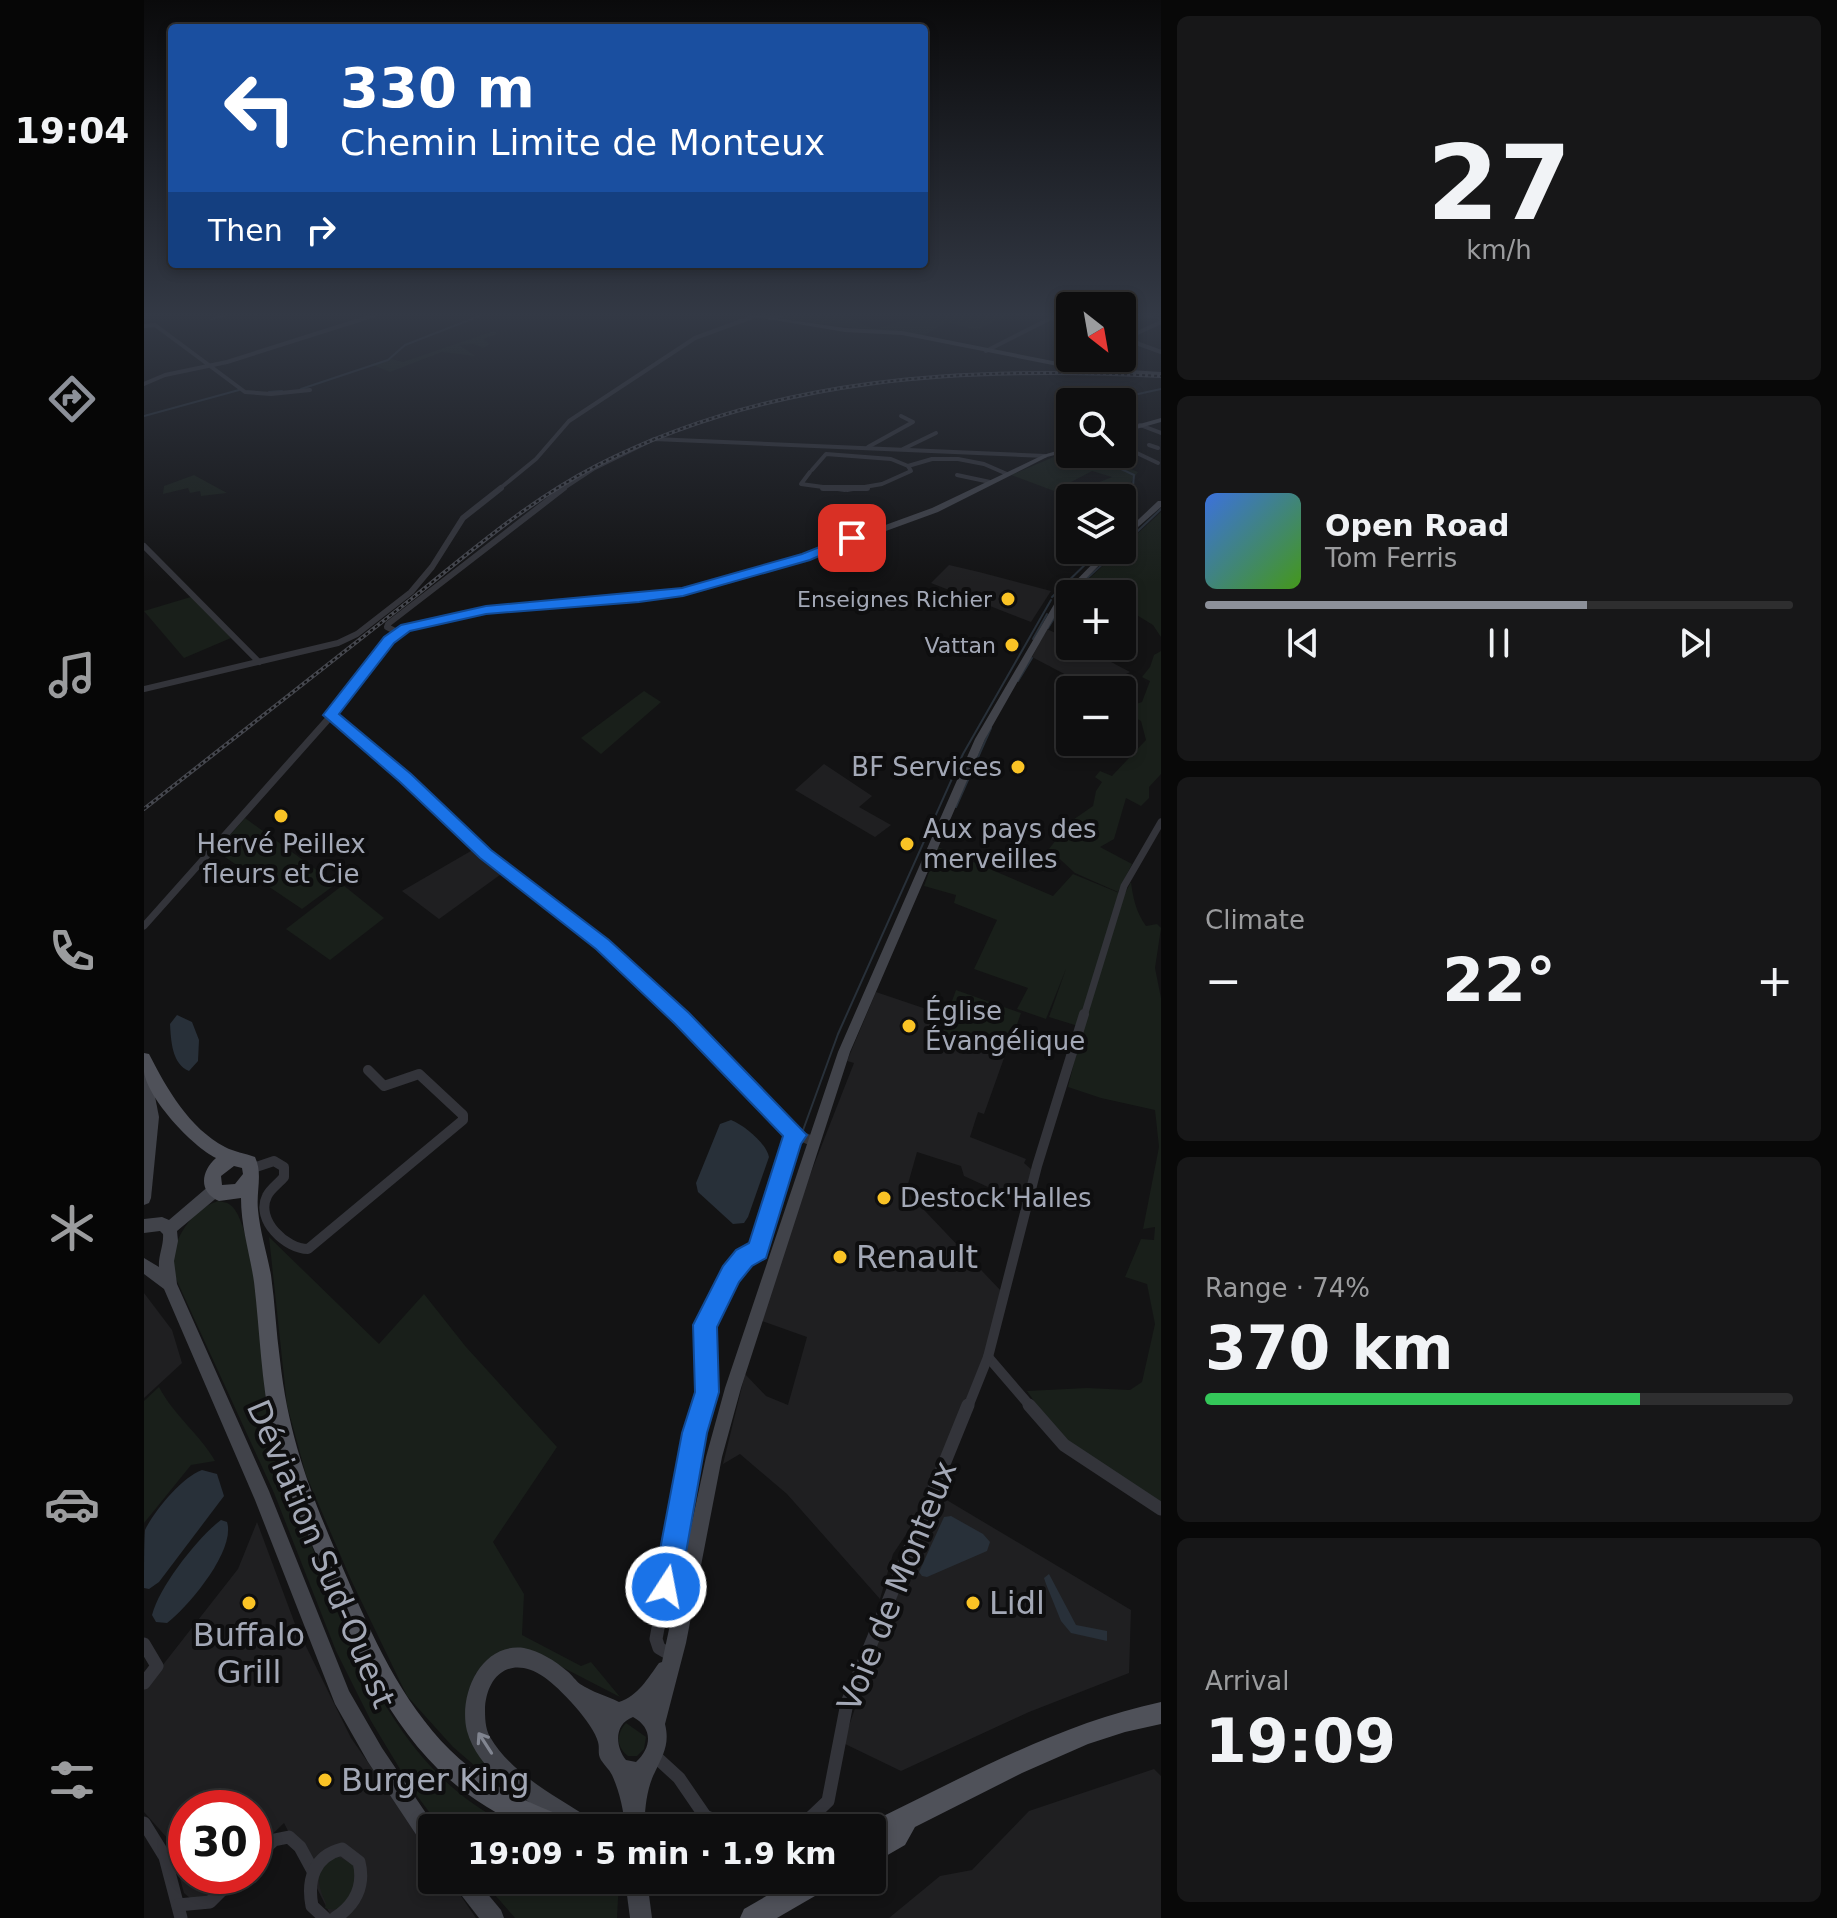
<!DOCTYPE html>
<meta charset="utf-8">
<style>
:root{--surface:#0e0e0f;--page:#171718;--text:#f1f3f6;--muted:#9b9c9e;--line:#2e2e2f;--accent:#8c9099}
body{margin:0;font-family:"DejaVu Sans",sans-serif;background:var(--page);color:var(--text);height:100vh;display:flex;flex-direction:column;font-size:30px;white-space:nowrap}
*{box-sizing:border-box;margin:0}
p{font-size:26px;color:var(--muted)}
.icon{flex:none;width:44px;height:44px;fill:none;stroke:currentColor;stroke-width:2;stroke-linecap:round;stroke-linejoin:round}
.map{position:relative;flex:1;overflow:hidden}
.details{display:flex;flex-direction:column;gap:16px;padding:16px;background:#080808;width:676px}
.details>*{flex:none}
.guide{position:absolute;left:24px;top:24px;width:760px;height:244px;border-radius:8px;box-shadow:0 4px 12px #0003,0 0 0 2px var(--line);background:#1a4fa0;color:#fff;overflow:hidden}
.needle{width:52px;rotate:149deg}
.fabs{position:absolute;left:912px;top:292px;display:grid;gap:16px}
.fabs a{display:grid;place-items:center;width:80px;height:80px;border-radius:8px;background:var(--surface);box-shadow:0 4px 12px #0003,0 0 0 2px var(--line);font-size:40px}
.speed{position:absolute;left:24px;top:1790px;display:flex;gap:16px;font-size:40px;font-weight:700;text-align:center}
.speed>*{display:grid;place-content:center;width:104px;height:104px;border-radius:50%;background:var(--surface);box-shadow:0 4px 12px #0003,0 0 0 2px var(--line);line-height:1}
.speed .limit{border:12px solid #d22;background:#fff;color:#111}
.pin{position:absolute;display:grid;place-items:center;width:68px;height:68px;color:#fff;margin:-34px;border-radius:16px;box-shadow:0 4px 12px #0006}
.me{position:absolute;width:88px;margin:-44px;rotate:11deg;stroke-linejoin:round;filter:drop-shadow(0 0 6px #0008)}
.turn{display:flex;align-items:center;gap:28px;height:168px;padding:0 40px;font-size:36px}
.turn .icon{width:104px;height:104px;stroke-width:2.5}
.turn b{display:block;font-size:56px;line-height:68px}
.then{display:flex;align-items:center;height:76px;padding:0 40px;background:#0003;gap:16px;font-size:30px}
.big{font-size:60px;font-weight:700;line-height:1.1}
.details .widget{flex:1;display:flex;flex-direction:column;justify-content:center;gap:12px;min-width:0;padding:0 28px;border-radius:12px;background:var(--page)}
.details .dial{align-items:center;gap:0}
.dial b{font-size:104px;line-height:1}
.song{display:flex;align-items:center;gap:24px}
.cover{width:96px;height:96px;border-radius:12px;background:linear-gradient(135deg,hsl(220 70% 55%),hsl(100 70% 35%))}
.played{height:8px;border-radius:4px;background:linear-gradient(90deg,var(--accent) 65%,var(--line) 65%)}
.keys{display:flex;justify-content:space-around;direction:ltr}
.heat{display:flex;justify-content:space-between;align-items:center;font-size:44px;direction:ltr}
.charge{height:12px;border-radius:6px;background:linear-gradient(90deg,#34c759 74%,var(--line) 0)}
.trip{position:absolute;left:274px;top:1814px;width:468px;height:80px;border-radius:8px;background:var(--surface);box-shadow:0 4px 12px #0003,0 0 0 2px var(--line);font-weight:700;line-height:80px;text-align:center}
main{display:flex;flex:1;min-height:0}
.tabs{display:flex;flex-direction:column;width:144px;justify-content:space-around;align-items:center;background:#060606;color:var(--muted)}
.tabs .icon{width:56px;height:56px}
.tabs .on{color:var(--accent)}
.tabs b{font-size:36px;color:var(--text)}
.map>svg:first-child{display:block}
.built{fill:#1f1f21}
.green{fill:#191f1a}
.water{fill:#283039}
.lines{fill:none;stroke-linecap:round;stroke-linejoin:round}
.stream-far1{stroke:#283039;stroke-width:2}
.stream{stroke:#283039;stroke-width:3}
.street-far4{stroke:#33343a;stroke-width:4}
.street-far3{stroke:#33343a;stroke-width:6}
.street-far2{stroke:#33343a;stroke-width:7}
.street-far1{stroke:#33343a;stroke-width:10}
.street{stroke:#33343a;stroke-width:13}
.secondary{fill:#41434a;fill-rule:evenodd}
.primary{fill:#4f5159;fill-rule:evenodd}
.rail-casing{stroke:#46484f;stroke-width:4}
.rail{stroke:#0e0e0f;stroke-width:2;stroke-dasharray:3;stroke-linecap:butt}
.oneway{stroke:#818590}
.route{fill:#1a73e8;stroke:#114b97;stroke-width:2}
.poi-dot{fill:#fac325;stroke:#0e0e0f;stroke-width:3}
.labels{text-anchor:middle;stroke-width:8;stroke-linejoin:round;paint-order:stroke}
.far-poi-label{font-size:22px;fill:#a3a8b6;stroke:#0e0e0f;text-anchor:end}
.poi-label{font-size:26px;fill:#a3a8b6;stroke:#0e0e0f;text-anchor:start}
.near-poi-label{font-size:32px;fill:#a3a8b6;stroke:#0e0e0f;text-anchor:start}
.near-street-label{font-size:32px;fill:#a3a8b6;stroke:#0e0e0f}
</style>
<main>
<nav class="tabs">
<b>19:04</b>
<svg class="icon on" aria-label="directions" viewBox="0 0 24 24"><path d="M12 3l9 9-9 9-9-9zM9 14v-3h6M13 9l2 2-2 2"/></svg>
<svg class="icon" aria-label="music" viewBox="0 0 24 24"><path d="M9 18V5l10-2v13"/><circle cx="6" cy="18" r="3"/><circle cx="16" cy="16" r="3"/></svg>
<svg class="icon" aria-label="phone" viewBox="0 0 24 24"><path d="M5 4h4l2 5-3 2q2 4 5 5l2-3 5 2v4C11 20 4 13 5 4z"/></svg>
<svg class="icon" aria-label="climate" viewBox="0 0 24 24"><path d="M12 3v18M4 7l16 10M4 17L20 7"/></svg>
<svg class="icon" aria-label="car" viewBox="0 0 24 24"><path d="M5 17H2v-5l4-1 3-4h7l3 4 3 1v5h-3M9 17h6M6 11h13"/><circle cx="7" cy="17" r="2"/><circle cx="17" cy="17" r="2"/></svg>
<svg class="icon" aria-label="filters" viewBox="0 0 24 24"><path d="M4 7h16M4 17h16"/><circle cx="9" cy="7" r="2"/><circle cx="15" cy="17" r="2"/></svg>
</nav>
<div class="map">
<svg width="1017" height="1918" viewBox="0 0 1017 1918">
<rect width="100%" height="100%" fill="#131314"/>
<g class="built">
<path d="M805 565 835 572 907 591 887 622 787 583Z"/>
<path d="M903 629 926 640V646H937L986 672 951 690 888 657Z"/>
<path d="M680 764 728 796 715 807 747 825 731 837 651 790Z"/>
<path d="M332 848 360 872 295 919 258 891Z"/>
<path d="M732 992 800 1015 794 1035 860 1058 840 1114 834 1112 826 1137 882 1159 880 1163 888 1170 879 1203 820 1176 817 1166 773 1152 762 1191 858 1292 847 1337 823 1400 765 1530 749 1554 736 1599 643 1494 596 1454 579 1464 601 1374 622 1396 644 1405 663 1337 618 1321 659 1193 710 1063 703 1061Z"/>
<path d="M0 1293 28 1330 38 1363 0 1398Z"/>
<path d="M796 1496 987 1610 985 1673 885 1712 757 1771 699 1743 749 1599Z"/>
<path d="M113 1522 151 1624 207 1738 288 1854V1880H306L332 1918H188L140 1823 110 1852V1808H42V1876H85L63 1899 48 1900 40 1893 25 1840 0 1812V1689L94 1569Z"/>
<path d="M1010 1769 1017 1776V1918H745L796 1876 828 1870 885 1811Z"/>
</g>
<g class="green">
<path d="M642 315H699L730 329 781 315 864 316 832 330 803 322 779 336 630 318Z"/>
<path d="M350 331 354 334 339 339 346 344 339 348 330 344 315 345 331 356 298 352 246 372 227 364 247 359 259 362Z"/>
<path d="M926 450V454H951L994 472 983 488 968 484 964 498 950 492 959 486 953 483 968 477 948 471 910 491 867 475Z"/>
<path d="M50 475 83 493 57 496 56 491 46 493 44 488 19 494 20 486Z"/>
<path d="M1017 512V637L1009 625 978 606V594H954L936 587Z"/>
<path d="M50 596 87 638 40 658 0 611Z"/>
<path d="M1017 651V774L1005 787V798L997 806 982 798 970 839 956 847 988 864 974 892 931 873 905 849 926 822 949 806 952 791 958 782 951 777 956 771 968 776 1002 740 997 721 978 710V703L986 706 998 702 1006 681 998 677 1006 667 1010 655Z"/>
<path d="M500 691 517 702 457 754 437 738Z"/>
<path d="M101 818 192 884 158 909 72 851Z"/>
<path d="M794 847 909 896 929 874 980 895 987 882C989 898 992 912 1002 926L1013 924 1017 928 1011 968 1017 998V1504L916 1438 883 1391 943 1388 986 1390 998 1382 1011 1324 1003 1284 981 1277 997 1239 1010 1240 1011 1227 999 1229 1015 1147 1011 1110 957 1098 924 1087 937 1035 934 1026 905 1017 922 969 902 1019 873 1009 884 988 830 969 853 920 810 903 812 895 780 886Z"/>
<path d="M199 885 240 918 186 960 142 929Z"/>
<path d="M812 990 877 1013 862 1056 796 1034Z"/>
<path d="M74 1201C78 1202 82 1202 85 1204 113 1220 118 1374 123 1409 132 1463 155 1514 175 1564 217 1666 263 1780 372 1828H297L268 1789 227 1721 192 1651 130 1493 27 1268C29 1240 46 1210 74 1201Z"/>
<path d="M125 1237 235 1344 280 1294 322 1347 413 1447 349 1542 380 1594 378 1635 437 1666 447 1662 476 1697 412 1664 364 1649 332 1673 324 1703 364 1787 345 1778 309 1747 263 1696 207 1580 162 1475 143 1405Z"/>
<path d="M15 1387C30 1416 55 1433 71 1461L47 1465 0 1523V1401Z"/>
<path d="M482 1723 502 1737 500 1749 493 1756H484C472 1747 472 1734 482 1723Z"/>
<path d="M194 1857 209 1864C214 1882 206 1917 181 1908L182 1903C173 1884 169 1868 194 1857Z"/>
<path d="M338 1880H475L473 1918H371Z"/>
</g>
<g class="water">
<path d="M33 1015 48 1022 55 1040 54 1061 45 1071C28 1064 27 1041 26 1024Z"/>
<path d="M587 1120C600 1125 622 1143 625 1157L604 1217 600 1223 589 1224 554 1192 552 1183 576 1124Z"/>
<path d="M58 1470 73 1474 80 1496 15 1582 5 1589 0 1588C0 1572 0 1544 1 1530 10 1511 38 1477 58 1470Z"/>
<path d="M807 1516 839 1534 846 1542 843 1551 783 1577 778 1576 775 1572 800 1517Z"/>
<path d="M77 1520 83 1522C92 1550 45 1606 23 1623L12 1622 8 1615C15 1587 54 1537 77 1520Z"/>
<path d="M905 1574 932 1625 963 1631V1641L927 1633 917 1621 902 1584 900 1578Z"/>
</g>
<g class="lines">
<g class="stream-far1">
<path d="M998 315 1017 319"/>
<path d="M68 319 82 315"/>
<path d="M157 389 244 360 261 345 338 315"/>
<path d="M125 392 138 391"/>
<path d="M958 402 1017 389"/>
<path d="M0 416 95 390"/>
<path d="M926 439 922 444 926 446"/>
<path d="M945 454 990 475 986 521 978 528"/>
<path d="M978 546 1017 509"/>
<path d="M939 582 974 550"/>
<path d="M908 597 956 550"/>
<path d="M921 602 926 595"/>
<path d="M904 628 919 604"/>
<path d="M889 639 903 614"/>
<path d="M874 681 888 658"/>
<path d="M812 807 847 728"/>
<path d="M658 1133 694 1034 819 754 907 600"/>
<path d="M619 1250 655 1139"/>
<path d="M571 1313 579 1297"/>
<path d="M564 1403 567 1382"/>
</g>
<path class="stream" d="M551 1466 560 1421"/>
<g class="street-far4">
<path d="M907 315 926 319"/>
<path d="M625 318 639 315"/>
<path d="M0 326 11 325 101 392 127 394 166 390"/>
<path d="M978 335H989L1017 322"/>
<path d="M982 335 995 344 1017 352"/>
<path d="M842 351 913 315"/>
<path d="M0 384 21 375 83 362 231 315"/>
<path d="M996 425 1017 433"/>
<path d="M1005 445 1014 448"/>
<path d="M978 446 1014 463"/>
<path d="M724 447 769 422 757 416"/>
<path d="M759 449 792 433"/>
<path d="M668 470 682 454 747 459 764 466 788 459H814L840 464 863 474"/>
<path d="M666 472 657 484 701 490"/>
<path d="M813 475 846 482"/>
<path d="M354 490 392 459 425 421 551 338 611 316"/>
<path d="M417 490 449 469 510 439 901 456"/>
<path d="M703 490 738 484 767 471 764 466"/>
</g>
<g class="street-far3">
<path d="M679 488H723"/>
<path d="M0 546 115 662"/>
<path d="M253 632 243 627 244 624 420 488"/>
<path d="M0 689 194 643 213 634 267 592 288 567 319 518 357 488"/>
<path d="M185 718 187 715 190 718"/>
</g>
<g class="street-far2">
<path d="M188 716 261 778 347 859 459 945 536 1016"/>
<path d="M0 926 187 716"/>
<path d="M940 1016 980 886 1017 822"/>
</g>
<g class="street-far1">
<path d="M534 1014 644 1130 670 1142"/>
<path d="M109 1168 130 1161 140 1167V1177C135 1183 126 1189 123 1196 111 1220 142 1249 164 1249L319 1120V1115L275 1074 240 1086 224 1070"/>
<path d="M844 1357 887 1407"/>
<path d="M558 1407C567 1380 556 1353 561 1326 566 1302 594 1262 614 1250L648 1138 653 1135"/>
<path d="M824 1407 844 1357 893 1166 940 1014"/>
</g>
<g class="street">
<path d="M885 1405 920 1445 1017 1509"/>
<path d="M0 1644 13 1666 0 1683"/>
<path d="M527 1655 515 1648 512 1639 550 1433 559 1405"/>
<path d="M511 1756 535 1778 561 1816 576 1823 646 1824 664 1820 684 1801 703 1703 824 1405"/>
<path d="M0 1823 21 1857 37 1918"/>
<path d="M110 1858 130 1840 145 1837 156 1847 169 1871"/>
<path d="M34 1905 66 1902 92 1876"/>
<path d="M181 1918 168 1906C163 1880 170 1856 198 1849L215 1862C221 1886 211 1905 191 1918"/>
</g>
<g class="secondary">
<path d="M600 315H611L701 328 758 331 939 367 1017 372V376L939 371 758 335 701 332Z"/>
<path d="M1017 418V422L978 433V429Z"/>
<path d="M926 447V451L903 457 794 512 665 559 583 584 495 601 342 613 264 630 253 637 190 717H184L182 715 247 633 258 626 342 607 495 595 579 580 659 555 788 508 899 455Z"/>
<path d="M1014 501H1017V507L978 541V535Z"/>
<path d="M962 550H970L919 602 841 739 706 1052 597 1388 578 1457 542 1643 521 1724C526 1744 519 1755 511 1772 503 1787 500 1811 501 1828H481C480 1811 475 1790 468 1775 465 1769 460 1765 457 1760 453 1753 456 1749 454 1742 450 1724 415 1687 400 1677 369 1656 344 1672 341 1707 341 1717 341 1728 346 1737 368 1775 415 1798 450 1821L453 1828C444 1828 431 1830 423 1827 416 1824 409 1818 402 1814 372 1793 333 1768 323 1731 314 1695 337 1642 380 1648 396 1651 411 1661 423 1671 428 1675 432 1681 436 1684 448 1692 463 1696 475 1702 494 1696 504 1678 515 1663L518 1662 562 1457 581 1388 694 1052 831 739 912 601ZM489 1717C509 1728 508 1747 492 1762L482 1760C471 1746 470 1724 489 1717Z"/>
<path d="M0 1070 5 1072 7 1076 15 1117 7 1198 5 1203 0 1205Z"/>
<path d="M71 1183 76 1185 78 1190 76 1195 33 1231 34 1241 30 1261 33 1284 125 1491 205 1691 238 1748 292 1828H288V1851L281 1848 224 1762 191 1704 111 1500 20 1289 0 1274V1258L15 1267C14 1256 20 1245 19 1234L16 1231 0 1233V1219L18 1217 25 1220 66 1185Z"/>
<path d="M307 1880H332L357 1910 360 1918H335L311 1887Z"/>
<path d="M481 1880H503L508 1918H486Z"/>
</g>
<g class="primary">
<path d="M0 1053 5 1054C23 1089 45 1128 81 1147 90 1152 101 1153 111 1157 119 1174 112 1191 114 1210 116 1232 123 1253 127 1275 131 1303 132 1332 136 1360 145 1442 169 1499 201 1573 228 1636 257 1701 306 1750 341 1785 381 1801 426 1819L429 1828C416 1828 400 1830 387 1828 371 1825 356 1815 343 1807 255 1754 216 1659 178 1568 159 1524 138 1479 128 1432 117 1382 116 1332 110 1282 106 1254 97 1227 97 1198L75 1201C54 1192 57 1171 72 1158 48 1146 4 1099 0 1072 0 1066 0 1059 0 1053ZM90 1166 98 1168 99 1174 91 1184 78 1185 77 1176Z"/>
<path d="M1017 1702V1724L981 1732 944 1744 878 1773 771 1827 761 1845 728 1864V1828L719 1826C817 1779 910 1725 1017 1702Z"/>
<path d="M650 1880H686L683 1889 633 1918H596L600 1909Z"/>
</g>
<defs>
<path id="rail" d="M0 809C89 739 177 670 266 600 325 553 384 501 452 466 628 376 823 366 1017 376"/>
</defs>
<use href="#rail" class="rail-casing"/>
<use href="#rail" class="rail"/>
</g>
<defs><path id="oneway-shaft" d="M-6 0H5M1.5-3L5.5 0L1.5 3" fill="none" stroke-width="1.6" stroke-linecap="round" stroke-linejoin="round" transform="scale(2)"/></defs>
<use class="oneway" href="#oneway-shaft" transform="translate(341 1743) rotate(-123)"/>
<linearGradient id="sky" x2="0" y2="1"><stop stop-color="#0a0a0b"/><stop offset="0.54" stop-color="#333945"/><stop offset="1" stop-color="#333945" stop-opacity="0"/></linearGradient>
<rect width="1017" height="583" fill="url(#sky)"/>
<path class="route" d="M708 534 714 538 712 540 666 560 539 596 495 602 342 614 266 631 250 643 195 714 267 774 347 850 465 940 545 1013 663 1135 657 1144 622 1258 608 1266 595 1282 573 1327 575 1392 563 1433 536 1587 532 1596 522 1600 513 1596 509 1587 538 1433 551 1392 549 1325 579 1266 592 1250 605 1243 639 1136 531 1024 452 949 336 858 256 782 179 715 240 637 257 625 342 606 538 588 658 554Z"/>
<g class="poi-dot">
<circle cx="864" cy="599" r="8"/>
<circle cx="868" cy="645" r="8"/>
<circle cx="874" cy="767" r="8"/>
<circle cx="137" cy="816" r="8"/>
<circle cx="763" cy="844" r="8"/>
<circle cx="765" cy="1026" r="8"/>
<circle cx="740" cy="1198" r="8"/>
<circle cx="696" cy="1257" r="8"/>
<circle cx="105" cy="1603" r="8"/>
<circle cx="829" cy="1603" r="8"/>
<circle cx="181" cy="1780" r="8"/>
</g>
<g class="labels">
<g class="far-poi-label">
<text x="848" y="607">Enseignes Richier</text>
<text x="852" y="653">Vattan</text>
</g>
<g class="poi-label">
<text x="858" y="776" text-anchor="end">BF Services</text>
<text x="779" y="838">Aux pays des<tspan x="779" dy="30">merveilles</tspan></text>
<text x="137" y="853" text-anchor="middle">Hervé Peillex<tspan x="137" dy="30">fleurs et Cie</tspan></text>
<text x="781" y="1020">Église<tspan x="781" dy="30">Évangélique</tspan></text>
<text x="756" y="1207">Destock'Halles</text>
</g>
<g class="near-poi-label">
<text x="712" y="1268">Renault</text>
<text x="845" y="1614">Lidl</text>
<text x="105" y="1646" text-anchor="middle">Buffalo<tspan x="105" dy="37">Grill</tspan></text>
<text x="197" y="1791">Burger King</text>
</g>
<g class="near-street-label">
<text transform="translate(177 1554) rotate(67)" y="11">Déviation Sud-Ouest</text>
<text transform="translate(753 1586) rotate(-68)" y="11">Voie de Monteux</text>
</g>
</g>
</svg>
<div class="fabs">
<a><svg class="needle" viewBox="-14 -14 28 28"><path d="M0-13l5 13h-10z" fill="#e53935"/><path d="M0 13l5-13h-10z" fill="#9b9c9e"/></svg></a>
<a><svg class="icon" aria-label="search" viewBox="0 0 24 24"><circle cx="10" cy="10" r="6"/><path d="M15 15l6 6"/></svg></a>
<a><svg class="icon" aria-label="layers" viewBox="0 0 24 24"><path d="M12 4l9 5-9 5-9-5zM3 14l9 5 9-5"/></svg></a>
<a>+</a>
<a>−</a>
</div>
<div class="speed"><div class="limit">30</div></div>
<div class="pin" style="left:708px;top:538px;background:#d93025"><svg class="icon" aria-label="arrive" viewBox="0 0 24 24"><path d="M6 21V4h12l-3 4 3 4H6"/></svg></div>
<svg class="me" style="left:522px;top:1587px" viewBox="-20 -20 40 40"><circle r="17" fill="#1a73e8" stroke="#fff" stroke-width="3"/><path d="M0-11L8 9 0 5-8 9z" fill="#fff"/></svg>
<div class="trip">19:09 · 5 min · 1.9 km</div>
<div class="guide">
<div class="turn"><svg class="icon" aria-label="left" viewBox="0 0 24 24"><path d="M17 20v-9H6M10 6l-5 5 5 5"/></svg><div><b>330 m</b>Chemin Limite de Monteux</div></div>
<div class="then">Then<svg class="icon" aria-label="right" viewBox="0 0 24 24"><path d="M7 20v-9h11M14 6l5 5-5 5"/></svg></div>
</div>
</div>
<section class="details">
<div class="widget dial"><b>27</b><p>km/h</p></div>
<div class="widget">
<div class="song"><i class="cover"></i><div><b>Open Road</b><p>Tom Ferris</p></div></div>
<div class="played"></div>
<div class="keys"><svg class="icon" aria-label="previous" viewBox="0 0 24 24"><path d="M18 5L8 12l10 7zM5 5v14"/></svg><svg class="icon" aria-label="pause" viewBox="0 0 24 24"><path d="M8 5v14M16 5v14"/></svg><svg class="icon" aria-label="next" viewBox="0 0 24 24"><path d="M6 5l10 7-10 7zM19 5v14"/></svg></div>
</div>
<div class="widget"><p>Climate</p>
<div class="heat"><a>−</a><b class="big">22°</b><a>+</a></div>
</div>
<div class="widget"><p>Range · 74%</p><b class="big">370 km</b><div class="charge"></div></div>
<div class="widget"><p>Arrival</p><b class="big">19:09</b></div>
</section>
</main>
